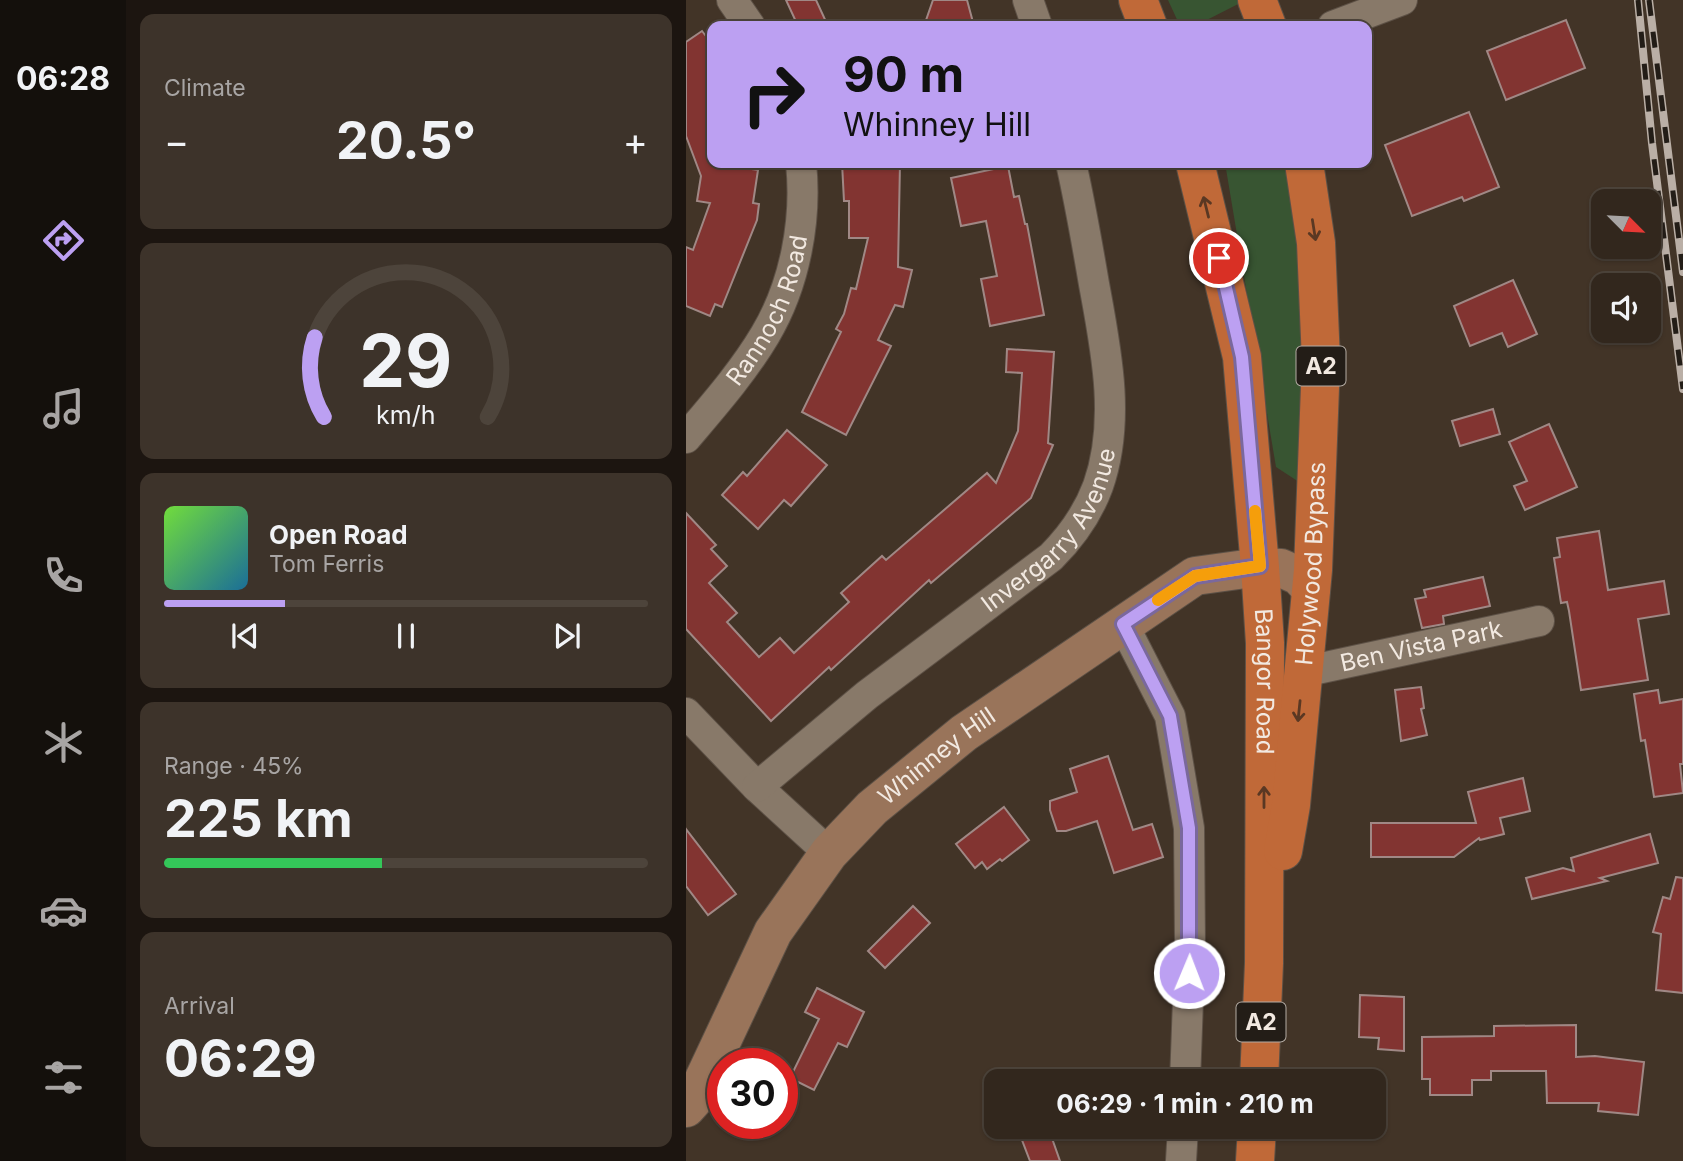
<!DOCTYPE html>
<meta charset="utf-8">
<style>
:root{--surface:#32271d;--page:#3d332a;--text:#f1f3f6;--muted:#a8a5a4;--line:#4d443b;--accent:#bca0f2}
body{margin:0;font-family:Inter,sans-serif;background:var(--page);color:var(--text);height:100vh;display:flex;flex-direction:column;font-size:26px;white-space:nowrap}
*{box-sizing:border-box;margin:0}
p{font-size:23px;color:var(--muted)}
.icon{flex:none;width:38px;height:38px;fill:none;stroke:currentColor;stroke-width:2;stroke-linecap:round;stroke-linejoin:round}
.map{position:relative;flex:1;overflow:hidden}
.sheet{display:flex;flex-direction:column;gap:14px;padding:14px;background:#1c1510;width:560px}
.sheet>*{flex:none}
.guide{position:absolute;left:21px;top:21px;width:665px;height:147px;border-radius:14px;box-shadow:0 2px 5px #0004,0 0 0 2px var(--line);background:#bca0f2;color:#111;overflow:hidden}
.needle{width:46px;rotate:114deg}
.controls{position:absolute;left:905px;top:189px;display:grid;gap:14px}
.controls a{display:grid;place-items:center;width:70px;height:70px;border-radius:14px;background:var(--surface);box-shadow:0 2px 5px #0004,0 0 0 2px var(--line);font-size:35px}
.speed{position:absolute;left:21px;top:1048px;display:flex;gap:14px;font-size:35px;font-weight:700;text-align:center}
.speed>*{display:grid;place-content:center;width:91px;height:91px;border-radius:50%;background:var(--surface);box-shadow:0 2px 5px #0004,0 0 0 2px var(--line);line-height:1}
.speed .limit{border:10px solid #d22;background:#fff;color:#111}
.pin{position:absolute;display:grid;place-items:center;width:60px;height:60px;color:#fff;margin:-30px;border:4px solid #fff;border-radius:50%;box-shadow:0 2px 7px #0007}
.me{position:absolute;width:77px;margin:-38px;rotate:1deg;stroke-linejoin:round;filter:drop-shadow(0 0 5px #0008)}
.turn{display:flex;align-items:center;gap:24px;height:147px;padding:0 21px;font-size:32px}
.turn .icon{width:91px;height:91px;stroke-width:2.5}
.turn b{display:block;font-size:49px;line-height:60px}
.big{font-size:52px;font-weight:700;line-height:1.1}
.sheet .tile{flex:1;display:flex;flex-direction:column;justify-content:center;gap:10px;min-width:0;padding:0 24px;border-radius:14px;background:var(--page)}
.sheet .dial{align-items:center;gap:0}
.dial svg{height:182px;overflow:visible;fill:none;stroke:var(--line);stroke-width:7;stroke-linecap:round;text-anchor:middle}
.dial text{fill:var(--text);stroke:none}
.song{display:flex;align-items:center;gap:21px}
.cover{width:84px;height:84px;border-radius:10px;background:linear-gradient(135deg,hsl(100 70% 55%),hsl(200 70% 35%))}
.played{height:7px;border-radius:4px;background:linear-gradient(90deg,var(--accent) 25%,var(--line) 25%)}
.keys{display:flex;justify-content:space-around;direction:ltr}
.heat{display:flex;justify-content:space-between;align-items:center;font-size:38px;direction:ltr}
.charge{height:10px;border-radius:5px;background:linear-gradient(90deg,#34c759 45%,var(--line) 0)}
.trip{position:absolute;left:298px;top:1069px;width:402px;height:70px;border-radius:14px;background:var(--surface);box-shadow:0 2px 5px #0004,0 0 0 2px var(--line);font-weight:700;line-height:70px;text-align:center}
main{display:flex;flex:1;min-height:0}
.dock{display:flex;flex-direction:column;width:126px;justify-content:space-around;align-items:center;background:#14100c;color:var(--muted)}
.dock .icon{width:49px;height:49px}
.dock .current{color:var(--accent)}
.dock b{font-size:32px;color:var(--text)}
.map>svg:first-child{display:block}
.green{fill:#385532}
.building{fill:#823431;stroke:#a08885;stroke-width:2}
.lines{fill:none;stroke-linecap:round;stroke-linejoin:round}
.street-casing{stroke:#5d5146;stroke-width:32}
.secondary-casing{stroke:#5d5146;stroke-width:40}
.highway-casing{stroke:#5d5146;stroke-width:40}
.street{stroke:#887969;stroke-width:30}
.secondary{stroke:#99745a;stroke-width:38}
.highway{stroke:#c06938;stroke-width:38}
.rail-casing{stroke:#baafa6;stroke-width:8}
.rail{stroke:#231d17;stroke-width:5;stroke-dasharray:16;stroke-linecap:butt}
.oneway{stroke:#5a3823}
.route-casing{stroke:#7a689d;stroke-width:18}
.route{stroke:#bca0f2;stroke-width:12}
.slow{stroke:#f59e0b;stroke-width:12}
.labels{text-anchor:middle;stroke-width:7;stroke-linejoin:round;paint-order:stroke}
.shield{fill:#231d17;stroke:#b4aca4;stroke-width:2}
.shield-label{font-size:23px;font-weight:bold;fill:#f2e9e1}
.street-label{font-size:24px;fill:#f2e9e1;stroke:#231d17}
</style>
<main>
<nav class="dock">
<b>06:28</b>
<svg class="icon current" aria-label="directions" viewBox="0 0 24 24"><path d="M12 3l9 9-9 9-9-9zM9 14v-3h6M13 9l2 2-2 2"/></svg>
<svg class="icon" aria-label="music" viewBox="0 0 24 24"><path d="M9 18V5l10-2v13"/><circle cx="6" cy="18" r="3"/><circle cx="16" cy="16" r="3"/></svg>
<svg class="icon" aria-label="phone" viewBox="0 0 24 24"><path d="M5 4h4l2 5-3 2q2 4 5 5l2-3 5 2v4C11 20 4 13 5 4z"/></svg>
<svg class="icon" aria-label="climate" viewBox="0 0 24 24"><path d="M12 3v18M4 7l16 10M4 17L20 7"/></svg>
<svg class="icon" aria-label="car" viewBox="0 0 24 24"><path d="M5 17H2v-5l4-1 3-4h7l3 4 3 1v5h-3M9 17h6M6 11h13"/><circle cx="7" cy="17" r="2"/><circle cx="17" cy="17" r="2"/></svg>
<svg class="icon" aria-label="filters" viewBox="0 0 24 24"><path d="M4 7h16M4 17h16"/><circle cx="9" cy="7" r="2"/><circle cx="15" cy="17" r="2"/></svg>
</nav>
<section class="sheet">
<div class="tile"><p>Climate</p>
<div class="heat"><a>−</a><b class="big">20.5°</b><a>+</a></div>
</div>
<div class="tile dial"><svg viewBox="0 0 100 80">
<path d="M14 69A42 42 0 1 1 86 69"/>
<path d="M14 69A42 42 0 0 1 10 34" stroke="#bca0f2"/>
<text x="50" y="56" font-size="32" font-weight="700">29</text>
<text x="50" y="72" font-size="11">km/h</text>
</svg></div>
<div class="tile">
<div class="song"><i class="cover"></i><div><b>Open Road</b><p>Tom Ferris</p></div></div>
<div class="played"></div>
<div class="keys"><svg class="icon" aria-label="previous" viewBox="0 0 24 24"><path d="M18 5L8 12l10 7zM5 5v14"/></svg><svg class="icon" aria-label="pause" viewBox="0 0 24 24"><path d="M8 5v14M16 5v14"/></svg><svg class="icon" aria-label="next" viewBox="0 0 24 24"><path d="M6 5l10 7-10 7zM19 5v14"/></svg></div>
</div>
<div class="tile"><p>Range · 45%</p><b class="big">225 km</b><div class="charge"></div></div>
<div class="tile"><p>Arrival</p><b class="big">06:29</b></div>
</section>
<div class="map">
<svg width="997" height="1161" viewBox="0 0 997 1161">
<rect width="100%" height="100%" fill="#423427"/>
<g class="green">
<path d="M482 0H560L509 26H494Z"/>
<path d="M539 163H603L618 233 613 482 590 467Z"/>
</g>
<g class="building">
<path d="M100 0H130L142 26H112Z"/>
<path d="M247 0H281L288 26H238Z"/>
<path d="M880 20 899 68 820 100 801 51Z"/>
<path d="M16 31 26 44V163L72 170 67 203 73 204 71 220 36 307 29 304 24 316 0 306V247L7 250 24 203 11 201 15 176 0 136V42Z"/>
<path d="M783 112 813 187 778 201 776 197 726 216 699 145Z"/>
<path d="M156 163H214L212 267 226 270 217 307 209 305 192 340 205 346 160 435 116 412 155 332 150 329 158 314 165 288 170 289 182 238H163V201H158Z"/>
<path d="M322 166 328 197 333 196 339 224H341L358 315 304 326 295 279 311 276 300 221 275 226 265 178Z"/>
<path d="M827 280 851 334 822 347 816 333 784 346 768 306Z"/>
<path d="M321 349 368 352 362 443 367 445 345 498 245 583 243 580 145 670 143 667 85 721 0 629V513L30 545 25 549 41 566 23 583 51 613 41 622 73 657 94 638 108 653 163 602 155 593 196 556 200 560 301 473 310 483 332 431 336 373 320 372Z"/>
<path d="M807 409 814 434 774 446 766 421Z"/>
<path d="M863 424 891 487 839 510 828 486 841 481 823 442Z"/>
<path d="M101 430 141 465 105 506 98 500 72 529 36 495 57 472 61 476Z"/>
<path d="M913 531 922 590 978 581 983 614 952 619 962 680 895 690 883 611 881 602 875 603 868 558 874 557 871 538Z"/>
<path d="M797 577 804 606 757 616 758 624 736 628 729 599 740 597 738 590Z"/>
<path d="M735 687 738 708 735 709 741 735 715 741 709 690Z"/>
<path d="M972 690 974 703 997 699V764H994L997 793 968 797 959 740 955 741 948 694Z"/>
<path d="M422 756 447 830 466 824 477 857 428 873 411 821 380 831H371L364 810V801L391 792 384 769Z"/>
<path d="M837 778 844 811 814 818 818 834 794 840 793 838 768 857H685V823H790L782 792Z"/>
<path d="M318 807 343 840 316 861 314 859 301 869 296 862 289 868 270 844Z"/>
<path d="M0 829 50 894 22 915 0 886Z"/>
<path d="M964 834 972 863 914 878 921 881 846 899 840 878 877 868 888 871 885 858Z"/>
<path d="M990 877 997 878V993L970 990 975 934 967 932 977 897 984 899Z"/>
<path d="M227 906 244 923 199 968 182 951Z"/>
<path d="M131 988 178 1012 161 1047 152 1043 128 1090 104 1078 133 1019 119 1012Z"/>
<path d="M674 995 718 997V1051L692 1049 693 1038 673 1037Z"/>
<path d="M890 1025V1057L909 1056 958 1062 952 1115 912 1111 913 1103H861L860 1071H805V1080H786V1095H744V1079H736V1037L808 1036V1026Z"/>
<path d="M331 1127H362L374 1161H344Z"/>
</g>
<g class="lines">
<defs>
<g id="street">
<path d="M46 0 64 26"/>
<path d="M342 0 351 26"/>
<path d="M647 26 716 0"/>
<path id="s1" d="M0 438C28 405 57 372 79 335 109 285 121 220 115 163"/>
<path d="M437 624 484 716 503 828 504 946 499 1082"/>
<path id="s2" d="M617 672 853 621"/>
<path d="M0 713 71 787 143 853"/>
<path id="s3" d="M71 787 181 695 365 557C386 536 402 513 412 486 435 421 420 349 408 284 401 243 394 203 385 163"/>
<path d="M495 1161 497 1127"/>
</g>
<g id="secondary">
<path id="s4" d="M0 1108 9 1098 87 932 143 853 186 808 278 733 509 576 574 567 595 568 613 576 625 589"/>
</g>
<g id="highway">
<path d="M452 0 462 26"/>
<path d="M571 0 581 26"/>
<path id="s5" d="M509 163 556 357 574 567 579 643 578 963 573 1082"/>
<path id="s6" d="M597 851 605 805 627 570 635 361 630 243 618 163"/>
<path d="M569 1161 571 1127"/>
</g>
</defs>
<use href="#street" class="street-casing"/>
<use href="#secondary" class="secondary-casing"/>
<use href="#highway" class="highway-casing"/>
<use href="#street" class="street"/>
<use href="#secondary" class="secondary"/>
<use href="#highway" class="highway"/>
<defs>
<g id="rail">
<path d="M952 0 966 143 997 389"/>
<path d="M963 0 997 272"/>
</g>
</defs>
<use href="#rail" class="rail-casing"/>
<use href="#rail" class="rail"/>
</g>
<defs><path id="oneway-shaft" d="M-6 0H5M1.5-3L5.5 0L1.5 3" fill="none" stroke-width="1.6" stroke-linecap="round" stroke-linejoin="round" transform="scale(1.75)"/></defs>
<g class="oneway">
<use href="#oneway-shaft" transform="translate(520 207) rotate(-104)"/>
<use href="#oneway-shaft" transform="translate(628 230) rotate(81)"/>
<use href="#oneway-shaft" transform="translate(613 711) rotate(96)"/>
<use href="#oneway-shaft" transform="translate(578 797) rotate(-90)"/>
</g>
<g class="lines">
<defs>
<path id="route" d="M503 973V828L484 716 437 624 509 576 574 566 556 357 533 258"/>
</defs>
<use href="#route" class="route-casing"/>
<use href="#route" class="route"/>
<path class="slow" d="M472 600 509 576 574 566 569 511"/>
</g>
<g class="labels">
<g class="shield">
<rect x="610.5" y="346.5" width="49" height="39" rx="5"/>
<rect x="550.5" y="1002.5" width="49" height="39" rx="5"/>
</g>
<g class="shield-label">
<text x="635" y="374">A2</text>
<text x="575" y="1030">A2</text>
</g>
<g class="street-label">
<text dy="8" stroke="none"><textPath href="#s1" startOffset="154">Rannoch Road</textPath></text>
<text dy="8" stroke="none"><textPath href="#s3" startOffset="394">Invergarry Avenue</textPath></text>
<text dy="8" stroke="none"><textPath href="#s6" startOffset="289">Holywood Bypass</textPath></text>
<text dy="8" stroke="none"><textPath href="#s2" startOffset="121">Ben Vista Park</textPath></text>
<text dy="8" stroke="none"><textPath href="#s5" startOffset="525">Bangor Road</textPath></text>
<text dy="8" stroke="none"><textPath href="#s4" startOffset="439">Whinney Hill</textPath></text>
</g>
</g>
</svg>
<div class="controls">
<a><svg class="needle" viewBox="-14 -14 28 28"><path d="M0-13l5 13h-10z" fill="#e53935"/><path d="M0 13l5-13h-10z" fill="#a8a5a4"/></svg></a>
<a><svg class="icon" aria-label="sound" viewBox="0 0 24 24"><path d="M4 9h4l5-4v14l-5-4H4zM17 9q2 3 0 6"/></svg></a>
</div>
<div class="speed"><div class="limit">30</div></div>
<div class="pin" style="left:533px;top:258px;background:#d93025"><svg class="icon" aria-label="arrive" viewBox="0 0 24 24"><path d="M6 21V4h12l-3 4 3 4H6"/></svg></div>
<svg class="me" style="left:503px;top:973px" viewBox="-20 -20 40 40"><circle r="17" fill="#bca0f2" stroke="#fff" stroke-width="3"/><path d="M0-11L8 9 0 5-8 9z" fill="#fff"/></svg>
<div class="trip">06:29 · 1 min · 210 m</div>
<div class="guide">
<div class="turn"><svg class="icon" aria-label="right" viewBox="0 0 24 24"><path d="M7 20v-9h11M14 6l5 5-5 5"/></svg><div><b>90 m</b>Whinney Hill</div></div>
</div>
</div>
</main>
